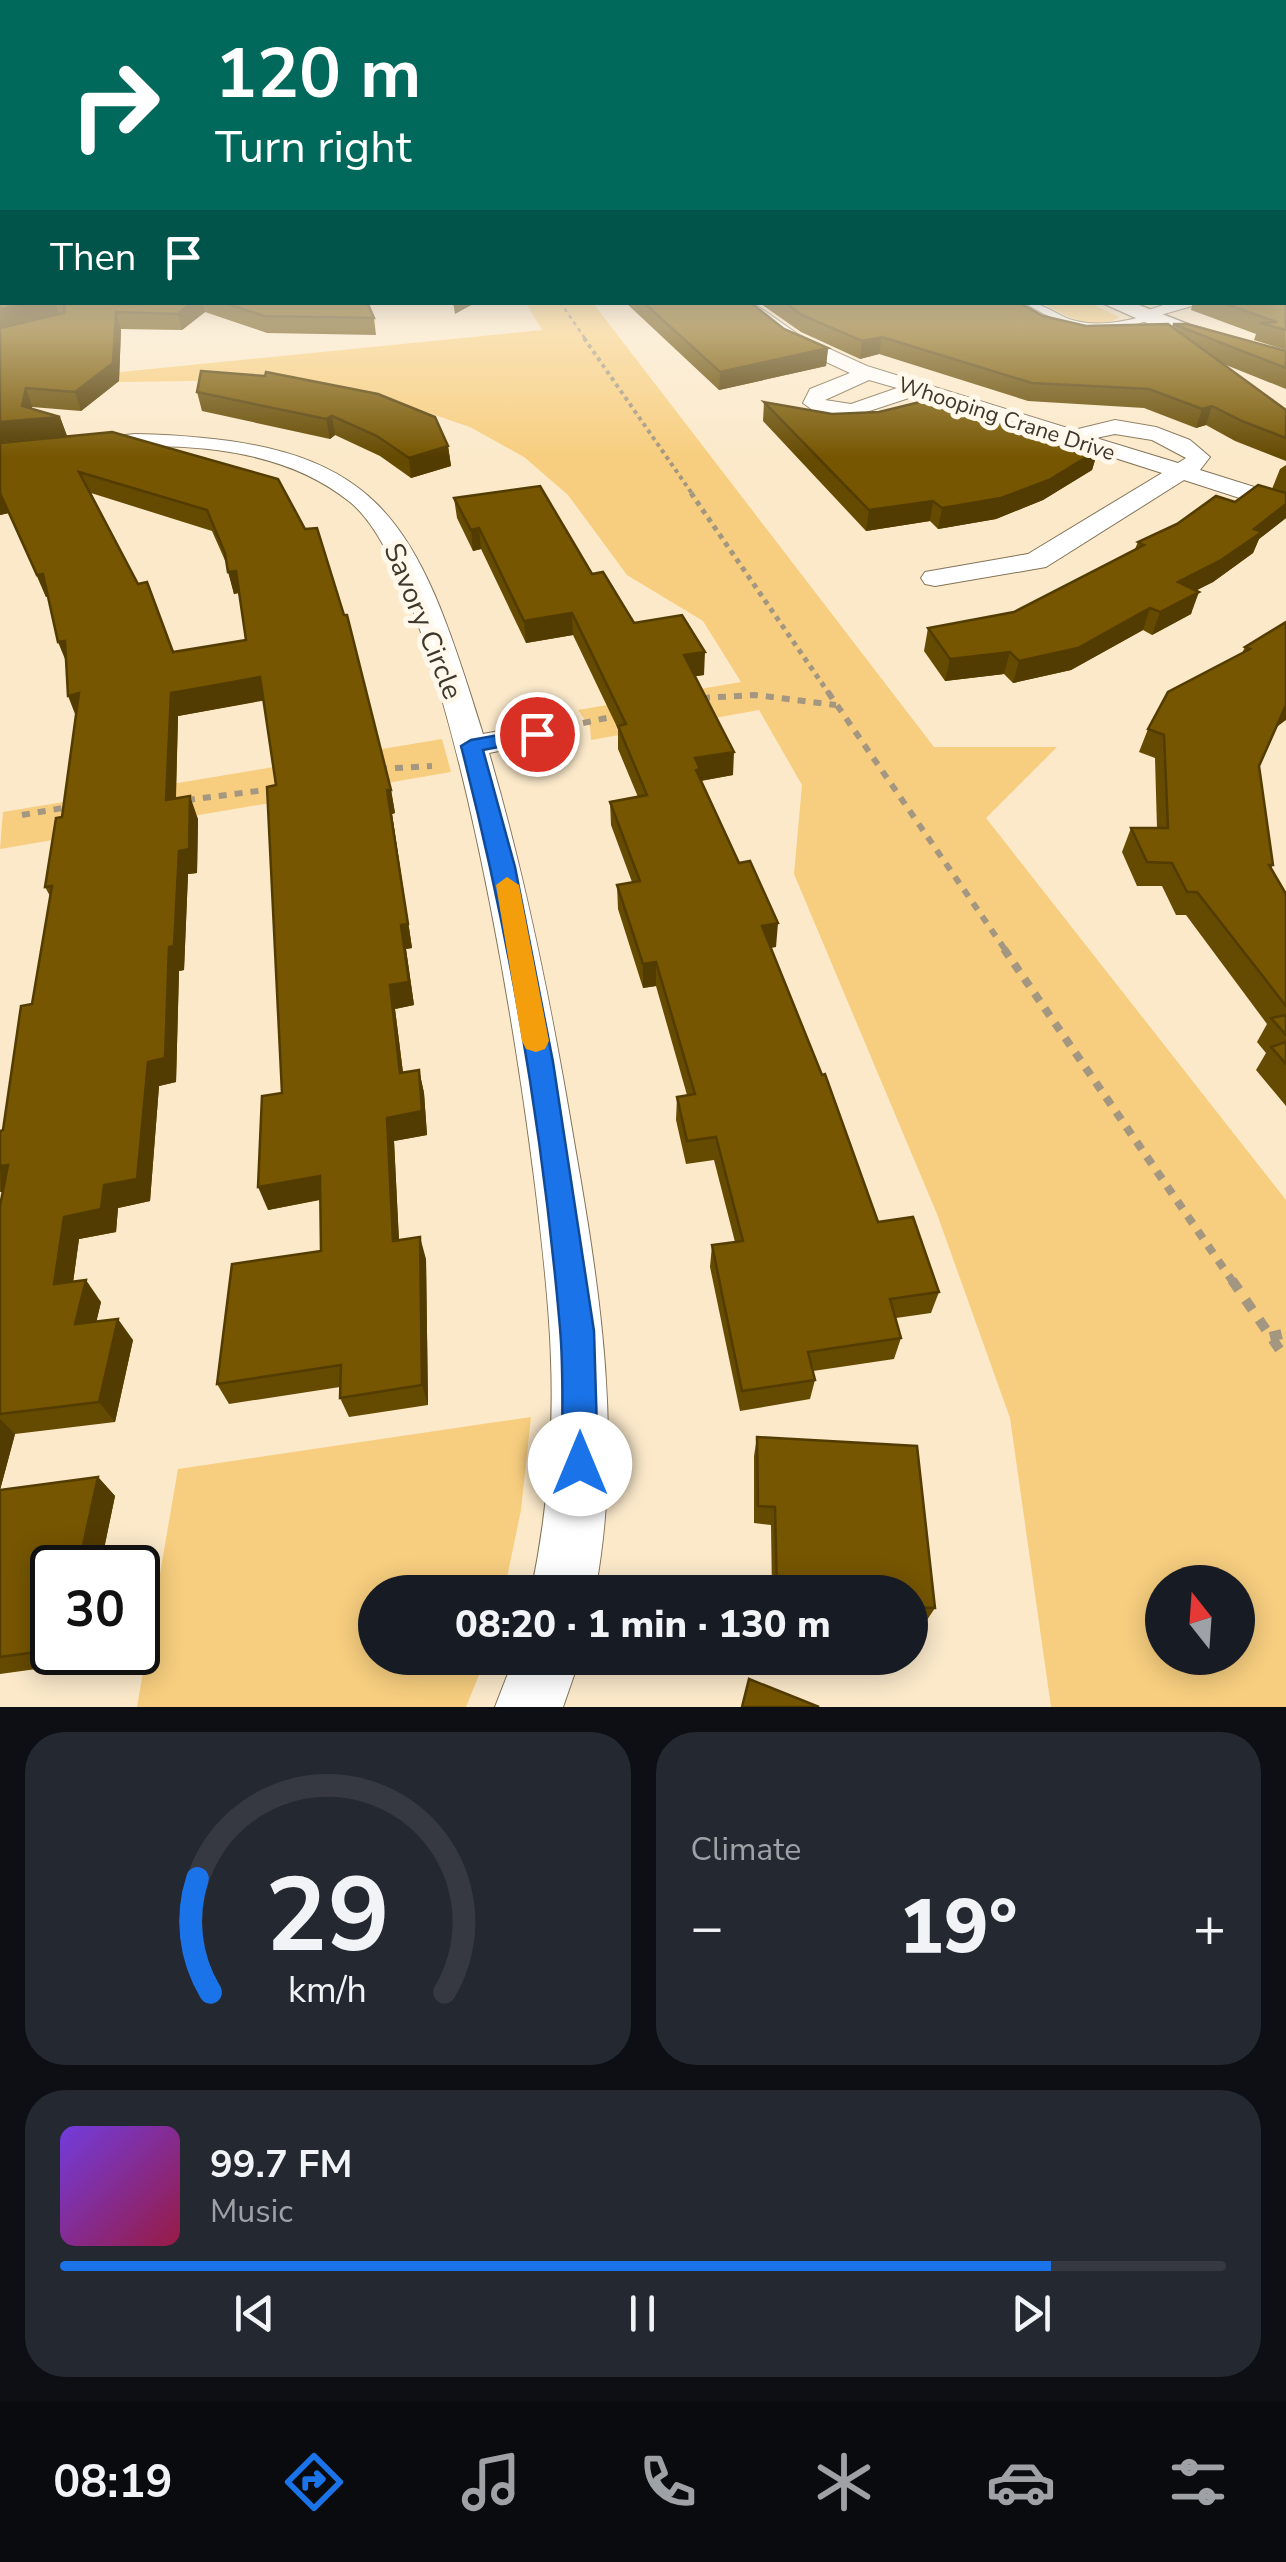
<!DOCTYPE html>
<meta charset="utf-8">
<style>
:root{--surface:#171b24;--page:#242831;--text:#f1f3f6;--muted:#9ea1a6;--line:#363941;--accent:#1a73e8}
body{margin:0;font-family:"Nunito Sans",sans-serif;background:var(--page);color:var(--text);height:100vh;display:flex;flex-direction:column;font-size:38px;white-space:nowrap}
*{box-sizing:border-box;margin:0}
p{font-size:32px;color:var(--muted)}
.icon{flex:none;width:55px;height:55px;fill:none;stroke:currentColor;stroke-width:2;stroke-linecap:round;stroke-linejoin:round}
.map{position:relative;height:1707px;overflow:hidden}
.details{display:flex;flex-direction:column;gap:25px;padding:25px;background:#0d0f14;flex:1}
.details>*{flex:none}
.top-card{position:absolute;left:0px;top:0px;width:1288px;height:305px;box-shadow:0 5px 25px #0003;background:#00695c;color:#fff;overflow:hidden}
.needle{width:65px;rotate:343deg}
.controls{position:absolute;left:1145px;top:1565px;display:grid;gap:20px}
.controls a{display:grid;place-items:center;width:110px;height:110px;border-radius:50%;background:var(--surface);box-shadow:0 5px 25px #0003;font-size:50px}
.speed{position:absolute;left:30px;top:1545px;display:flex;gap:20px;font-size:50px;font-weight:700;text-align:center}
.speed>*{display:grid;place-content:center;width:130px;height:130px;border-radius:50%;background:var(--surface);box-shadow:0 5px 25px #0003;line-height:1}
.speed .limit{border:5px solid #111;border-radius:15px;background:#fff;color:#111}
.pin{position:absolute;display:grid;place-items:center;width:85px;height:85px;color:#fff;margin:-42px;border:5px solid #fff;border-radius:50%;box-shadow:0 2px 10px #0007}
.me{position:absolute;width:110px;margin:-55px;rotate:0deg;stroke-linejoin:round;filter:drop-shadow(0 0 8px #0008)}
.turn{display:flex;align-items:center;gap:35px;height:210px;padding:0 50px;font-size:45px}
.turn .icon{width:130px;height:130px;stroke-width:2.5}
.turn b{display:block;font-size:70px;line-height:85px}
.then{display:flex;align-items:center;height:95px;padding:0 50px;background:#0003;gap:20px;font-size:38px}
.big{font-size:75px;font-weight:800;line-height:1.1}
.details .tile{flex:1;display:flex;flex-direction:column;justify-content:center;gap:15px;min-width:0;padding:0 35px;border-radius:40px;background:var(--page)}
.details .dial{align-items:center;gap:0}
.dial svg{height:260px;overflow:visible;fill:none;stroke:var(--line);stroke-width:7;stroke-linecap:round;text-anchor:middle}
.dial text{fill:var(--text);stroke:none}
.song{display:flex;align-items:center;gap:30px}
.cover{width:120px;height:120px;border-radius:15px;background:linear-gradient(135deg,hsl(260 70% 55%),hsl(340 70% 35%))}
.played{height:10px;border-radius:5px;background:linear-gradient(90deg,var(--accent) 85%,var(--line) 85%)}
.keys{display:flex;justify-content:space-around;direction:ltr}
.heat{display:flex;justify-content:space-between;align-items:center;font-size:55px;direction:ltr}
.details .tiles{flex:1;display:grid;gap:25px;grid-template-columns:1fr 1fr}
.tile:last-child{grid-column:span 2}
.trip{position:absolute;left:358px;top:1575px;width:570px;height:100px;border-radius:50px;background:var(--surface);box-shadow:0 5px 25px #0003;font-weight:800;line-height:100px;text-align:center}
.tabs{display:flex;height:160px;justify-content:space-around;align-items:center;background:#090b0e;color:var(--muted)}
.tabs .icon{width:70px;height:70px}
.tabs .active{color:var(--accent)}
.tabs b{font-size:45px;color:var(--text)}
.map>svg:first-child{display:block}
.green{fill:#f7ce7f;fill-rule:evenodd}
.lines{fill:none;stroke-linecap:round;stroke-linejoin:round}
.service-casing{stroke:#827357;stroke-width:2}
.minor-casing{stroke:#827357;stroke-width:2}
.tertiary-casing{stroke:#827357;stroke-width:3}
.path-far5{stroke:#a49781;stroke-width:2.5;stroke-dasharray:4 4;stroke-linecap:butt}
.path-far4{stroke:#a49781;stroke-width:4;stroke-dasharray:4 4;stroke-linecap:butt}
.path-far3{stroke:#a49781;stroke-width:5;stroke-dasharray:5 5;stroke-linecap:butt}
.path-far2{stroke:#a49781;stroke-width:6;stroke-dasharray:8 8;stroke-linecap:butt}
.path-far1{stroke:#a49781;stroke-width:8;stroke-dasharray:9 9;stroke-linecap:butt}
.path{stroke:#a49781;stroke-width:10;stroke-dasharray:12 12;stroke-linecap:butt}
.service{fill:#fff;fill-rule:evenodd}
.minor{fill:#fff;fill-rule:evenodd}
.tertiary{fill:#fff;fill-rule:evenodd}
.wall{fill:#654a01;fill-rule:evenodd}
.shaded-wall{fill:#533c01}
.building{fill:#765601;stroke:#533c01;stroke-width:2.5;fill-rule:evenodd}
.route{fill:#1a73e8;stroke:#114b97;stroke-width:2.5}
.slow{fill:#f59e0b}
.labels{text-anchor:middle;stroke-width:10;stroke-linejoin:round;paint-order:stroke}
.far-street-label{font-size:22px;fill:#3e372b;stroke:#fff8eb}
.street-label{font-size:28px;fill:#3e372b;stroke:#fff8eb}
</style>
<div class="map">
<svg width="1286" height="1707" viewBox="0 0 1286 1707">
<rect width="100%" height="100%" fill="#fbe9ca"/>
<g class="green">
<path d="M526 303H593L934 747H1057L986 818 1286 1200V1707H1051L1010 1418 937 1214 794 874 802 785 759 710 591 740 590 727 578 710 741 682 703 621 627 575 568 495 524 457 470 427 405 405 331 389 252 380 0 384 542 330ZM1162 1582H1238V1658H1162Z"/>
<path d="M1042 303H1090L1119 317C1095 335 1064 314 1042 303Z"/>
<path d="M442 739 451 772 0 849 3 812Z"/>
<path d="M531 1417 521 1510 504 1592H375V1658H486L466 1707H137L178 1469Z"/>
</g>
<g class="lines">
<defs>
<path id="service" d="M1024 302C1041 302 1054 313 1069 319 1096 328 1122 322 1149 315L1153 318C1110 338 1062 328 1024 302Z"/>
<g id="minor">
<path d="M731 302H752L799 335 867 366 1074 430 1115 420 1156 427 1190 440 1210 457 1200 470 1286 497V513L1184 480 1046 567 935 586 925 584 921 578 925 572 1028 554 1162 473 918 395 851 417 818 414 803 403 810 389 850 373 785 343ZM869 380 897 388 851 404 825 400ZM1115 434 1152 440 1186 458 1178 463 1096 438Z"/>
<path d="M1172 302H1206L1143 320 1134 315Z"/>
<path d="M136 434C383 440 415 514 483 734L537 724 549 727 554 734 549 741 489 753C527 882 553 1014 575 1147 601 1296 623 1442 595 1592H531C547 1515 554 1438 551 1360 547 1205 461 592 350 502 257 427 110 444 0 460V446Z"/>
<path d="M514 1658H580L563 1707H495Z"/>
</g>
<path id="tertiary" d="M1100 302H1131L1190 325 1286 353V367L1174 335Z"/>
</defs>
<use href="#service" class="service-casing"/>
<use href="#minor" class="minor-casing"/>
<use href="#tertiary" class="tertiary-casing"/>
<path class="path-far5" d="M560 302 586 340"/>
<path class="path-far4" d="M584 338 693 495"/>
<path class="path-far3" d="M691 493 830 695"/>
<g class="path-far2">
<path d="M828 692 1006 951"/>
<path d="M702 698 755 695 836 705"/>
<path d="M583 723 616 716"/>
<path d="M379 769 432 766"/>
<path d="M187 800 273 789"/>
<path d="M22 815 69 807"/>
</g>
<path class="path-far1" d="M1004 949 1233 1282"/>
<g class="path">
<path d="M1232 1280 1286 1359"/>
<path d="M1270 1337 1286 1333"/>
</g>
<use href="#service" class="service"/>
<use href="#minor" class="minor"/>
<use href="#tertiary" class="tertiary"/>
</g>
<g class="wall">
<path d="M1285 218 1286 350 1254 340 1256 334 1191 310 1193 302H1285Z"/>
<path d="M2 302H367L374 318 376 335 267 333 205 312 182 330 121 329 119 381 81 411 32 407V409L60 417 67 436 0 442V328L60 314 0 327Z"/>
<path d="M625 302H750L784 329 828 348 826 366 719 390Z"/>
<path d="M758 302H1018L1043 316 1086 326 1172 328 1173 324 1286 351V389L1221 363 1286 410V461L1235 441 1206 425 1196 428 1144 408 1028 401 879 354 860 359 801 332Z"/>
<path d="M201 371 448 446 451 466 411 478 380 456 335 435 330 439 202 411 197 392Z"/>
<path d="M764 402 832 414 1098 450 1092 470 1043 500 996 519 938 529 930 521 866 531 763 421Z"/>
<path d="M0 443 278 479 391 790 395 813 392 814 412 948 406 949 414 1005 395 1009 403 1073 419 1070 424 1093 427 1135 394 1141 399 1240 426 1259 428 1405 349 1417 340 1398V1387L229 1404 217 1384 321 1251 320 1200 268 1210 282 1093 276 785 264 700 178 716 176 798 198 819 197 873 188 874 184 970 179 971 176 1082 159 1086 150 1201 118 1208 116 1232 79 1239 73 1282 101 1302 96 1322 133 1340 115 1422 15 1434 0 1490V1207L3 1192H0V1131L3 1130 32 1004 50 896 45 887 62 817 76 716 66 661 48 596 46 597 9 513 0 515ZM91 493 212 531 227 565 234 594 239 593 246 640 173 652Z"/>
<path d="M1286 465V518L1259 539 1253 553 1213 582 1196 590 1191 614 1152 635 1143 630 1071 670 1013 683 1004 674 945 681 924 651 928 628 1014 612 1135 549 1138 542 1272 489 1280 469Z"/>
<path d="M454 498 592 574 634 623 704 675 695 676 733 775 701 781 776 947H771L878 1222 939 1292 931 1313 896 1318 901 1338 894 1359 813 1371 815 1380 810 1399 740 1411 710 1267 712 1245 735 1242 714 1160 686 1164 676 1120 677 1097 687 1095 656 986 643 988 618 909 617 885 632 882 611 825 610 802 638 797 618 749V729L573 635 526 643 481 549 473 551 457 518Z"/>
<path d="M1286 622 1275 728 1259 766 1273 865 1271 868 1286 894V1106L1256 1070 1266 1053 1257 1042 1267 1024 1186 915H1176L1162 886H1137L1122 852 1131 828H1157L1155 758 1139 752 1148 729 1242 653 1245 647Z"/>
<path d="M757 1437 935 1608 925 1623 910 1622V1592H772L771 1525 754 1523V1456Z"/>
<path d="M98 1477 115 1496 100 1568H52V1652H82L80 1663 0 1674V1490Z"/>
</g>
<g class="shaded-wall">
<path d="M31 302H55L59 314 0 327V309Z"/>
<path d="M192 302H202L205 312 182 330 178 314Z"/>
<path d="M453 302H477L455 314Z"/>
<path d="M116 312 121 329 119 381 81 411 75 392Z"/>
<path d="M882 337 879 354 860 359 862 341Z"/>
<path d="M828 348 826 366 719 390 720 372Z"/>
<path d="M26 388 32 407 30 420 60 417 67 436 0 442V422L22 406Z"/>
<path d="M1212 406 1206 425 1196 428 1202 409Z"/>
<path d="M332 416 335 435 330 439 326 419Z"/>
<path d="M448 446 451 466 411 478 409 458Z"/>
<path d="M1098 450 1092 470 1043 500 996 519 938 529 942 508Z"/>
<path d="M0 493 9 513 0 515Z"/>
<path d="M933 501 930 521 866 531 869 510Z"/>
<path d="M1286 504V518L1259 539 1253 553 1213 582 1170 604 1178 582 1254 529Z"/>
<path d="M479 528 481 549 473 551 471 530Z"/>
<path d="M236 571 242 592 234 594 228 572Z"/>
<path d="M43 574 52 595 46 597 37 575Z"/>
<path d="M1199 592 1191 614 1152 635 1160 612Z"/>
<path d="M1150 608 1143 630 1071 670 1013 683 1019 661Z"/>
<path d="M572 613 573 635 526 643 524 621Z"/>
<path d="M65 641 67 664 58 642Z"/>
<path d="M705 652 704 675 684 678V655Z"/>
<path d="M1010 652 1004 674 945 681 950 659Z"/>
<path d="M260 677 267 700 178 716 175 823 166 800 171 693Z"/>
<path d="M79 693 77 719 68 696Z"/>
<path d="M1286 705V720L1274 729Z"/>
<path d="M734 752 733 775 699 781V793L695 758Z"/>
<path d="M387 790H391L395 813 392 814 412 948 406 949 414 1005 395 1009 406 1096 400 1073 390 985 401 925Z"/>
<path d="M190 796 198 819 197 873 188 874 184 970 179 971 176 1082 159 1086 150 1201 118 1208 116 1232 79 1239 70 1305 54 1284 64 1217 104 1185 148 1062 169 947 179 851Z"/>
<path d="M778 923 776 947 760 950 762 926Z"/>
<path d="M656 962V986L643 988V964Z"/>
<path d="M419 1070 424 1093 427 1135 394 1141 400 1263 393 1241 387 1118Z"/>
<path d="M8 1165 24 1188 1 1192 0 1166Z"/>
<path d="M320 1176 328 1198 268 1210 258 1187Z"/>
<path d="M420 1237 426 1259 428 1405 422 1385Z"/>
<path d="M86 1280 101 1302 91 1345 75 1324Z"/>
<path d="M118 1319 133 1340 115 1422 99 1402Z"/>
<path d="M0 1419 15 1434 0 1490Z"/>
<path d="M98 1477 115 1496 100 1568H78Z"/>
<path d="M65 1652H82L80 1663Z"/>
</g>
<g class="building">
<path d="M0 218H2V302H31L0 309Z"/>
<rect x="1285" y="218" width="1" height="70"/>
<path d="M1285 300 1286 330 1260 323 1277 322 1220 302H1285Z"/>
<path d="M65 302H192L178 314 116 312 113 363 75 392 26 388 22 406 60 417 0 422V328L64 313Z"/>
<path d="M222 302H367L374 318 264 316Z"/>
<path d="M643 302H750L784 329 828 348 720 372Z"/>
<path d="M784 302H1018L1043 316 1086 326 1168 324 1286 410V438L1242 421 1212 406 1202 409 1149 389 1032 383 882 337 862 341 802 315Z"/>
<path d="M1173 324H1187L1286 351V368Z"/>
<path d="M201 371 265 376 266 372 378 394 435 417 448 446 409 458 377 436 332 416 326 419 197 392Z"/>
<path d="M936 398 1098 450 1049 480 1001 498 942 508 933 501 869 510 764 402 832 414 879 412Z"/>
<path d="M112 432 278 479 305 529 317 528 344 615H347L391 790H387L408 924 401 925 409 982 390 985 400 1073 419 1070 422 1111 387 1118 393 1241 420 1237 422 1385 340 1398 341 1365 217 1384 232 1264 321 1251 320 1176 258 1187 262 1096 282 1093 267 787 276 785 260 677 171 693 166 800 190 796 189 849 179 851 174 946 169 947 165 1058 148 1062 137 1179 104 1185 101 1209 64 1217 54 1284 86 1280 75 1324 118 1319 99 1402 0 1414V1206L8 1165 0 1166V1131L3 1130 21 1006 32 1004 52 886 45 887 56 818 62 817 79 693 68 696 65 641 58 642 43 574 37 575 0 493V443ZM79 472 207 510 225 553 228 572 236 571 246 640 173 652 147 582 138 584Z"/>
<path d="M1258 485 1286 493V504L1254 529 1262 532 1221 560 1178 582 1199 592 1160 612 1150 608 1078 648 1019 661 1010 652 950 659 928 628 1014 612 1144 545 1138 542 1177 524 1216 496 1235 502Z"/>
<path d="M540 486 592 574 603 572 634 623 682 615 705 652 684 655 734 752 695 758 700 769 696 770 739 863 750 861 778 923 762 926 822 1075 825 1074 878 1222 913 1217 939 1292 890 1299 901 1338 808 1352 815 1380 742 1391 712 1245 743 1241 716 1137 687 1141 677 1097 695 1094 656 962 643 964 617 885 640 881 610 802 647 795 618 726 626 724 572 613 524 621 479 528 471 530 454 498Z"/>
<path d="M1286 622V705L1259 766 1273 865H1269L1286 894V1006L1197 892H1187L1172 863 1147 862 1131 828H1168L1164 735 1148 729 1168 692 1250 649 1245 647Z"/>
<path d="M1286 1015V1035L1271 1018Z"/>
<path d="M1286 1042V1064L1271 1047Z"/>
<path d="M757 1437 917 1446 935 1608 910 1607V1592H777L775 1507 758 1506Z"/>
<path d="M98 1477 78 1568H52V1650L0 1657V1490Z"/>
<path d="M749 1679 819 1707H742Z"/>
</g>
<linearGradient id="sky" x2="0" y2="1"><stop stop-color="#79a9e7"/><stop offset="0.48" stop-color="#fdf5e7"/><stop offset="1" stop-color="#fdf5e7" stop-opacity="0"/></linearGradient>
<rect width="1286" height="457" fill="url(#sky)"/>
<path class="route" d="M537 728 544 730V738L483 750 515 867 553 1062 594 1331 598 1464 593 1477 580 1482 567 1477 562 1464C562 1419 564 1373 560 1328 543 1133 510 936 461 746L471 740Z"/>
<path class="slow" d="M507 877 519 885 549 1041 545 1049 536 1052 526 1049 522 1041 496 885Z"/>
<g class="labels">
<g class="far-street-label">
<text transform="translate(1007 418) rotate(18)" y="8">Whooping Crane Drive</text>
</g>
<g class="street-label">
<text transform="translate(424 621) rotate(68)" y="10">Savory Circle</text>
</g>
</g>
</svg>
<div class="controls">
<a><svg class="needle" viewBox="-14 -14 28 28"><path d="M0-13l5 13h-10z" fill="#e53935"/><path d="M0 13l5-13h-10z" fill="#9ea1a6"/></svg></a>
</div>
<div class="speed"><div class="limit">30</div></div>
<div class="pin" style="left:537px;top:734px;background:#d93025"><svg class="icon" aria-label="arrive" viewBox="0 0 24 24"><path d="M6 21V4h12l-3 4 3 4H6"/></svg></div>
<svg class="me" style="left:580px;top:1464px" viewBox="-20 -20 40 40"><circle r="19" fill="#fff"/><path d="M0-13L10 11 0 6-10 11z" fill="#1a73e8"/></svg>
<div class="trip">08:20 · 1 min · 130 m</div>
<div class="top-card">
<div class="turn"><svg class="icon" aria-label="right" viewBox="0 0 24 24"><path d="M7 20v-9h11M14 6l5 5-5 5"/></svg><div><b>120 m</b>Turn right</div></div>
<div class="then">Then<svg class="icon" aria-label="arrive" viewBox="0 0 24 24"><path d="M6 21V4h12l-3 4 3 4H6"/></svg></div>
</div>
</div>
<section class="details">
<div class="tiles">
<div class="tile dial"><svg viewBox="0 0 100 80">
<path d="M14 69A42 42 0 1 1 86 69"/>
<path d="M14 69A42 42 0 0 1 10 34" stroke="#1a73e8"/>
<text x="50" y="56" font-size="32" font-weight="700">29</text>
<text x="50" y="72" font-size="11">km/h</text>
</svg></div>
<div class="tile"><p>Climate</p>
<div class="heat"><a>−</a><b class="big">19°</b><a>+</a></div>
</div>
<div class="tile">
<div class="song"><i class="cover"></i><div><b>99.7 FM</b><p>Music</p></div></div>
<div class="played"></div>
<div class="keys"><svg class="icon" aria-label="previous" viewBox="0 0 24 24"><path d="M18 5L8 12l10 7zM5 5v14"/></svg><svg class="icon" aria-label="pause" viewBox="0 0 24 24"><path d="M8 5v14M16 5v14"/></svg><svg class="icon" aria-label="next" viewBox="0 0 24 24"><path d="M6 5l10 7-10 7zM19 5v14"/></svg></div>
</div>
</div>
</section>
<nav class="tabs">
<b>08:19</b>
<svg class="icon active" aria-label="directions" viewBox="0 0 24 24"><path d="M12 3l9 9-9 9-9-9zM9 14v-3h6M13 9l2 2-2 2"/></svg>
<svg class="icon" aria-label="music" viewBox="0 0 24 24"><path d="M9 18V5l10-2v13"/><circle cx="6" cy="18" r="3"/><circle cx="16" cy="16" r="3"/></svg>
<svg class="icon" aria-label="phone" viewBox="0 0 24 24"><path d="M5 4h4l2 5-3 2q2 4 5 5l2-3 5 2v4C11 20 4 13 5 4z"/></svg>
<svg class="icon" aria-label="climate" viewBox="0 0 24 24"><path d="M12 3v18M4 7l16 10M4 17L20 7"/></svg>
<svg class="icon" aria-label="car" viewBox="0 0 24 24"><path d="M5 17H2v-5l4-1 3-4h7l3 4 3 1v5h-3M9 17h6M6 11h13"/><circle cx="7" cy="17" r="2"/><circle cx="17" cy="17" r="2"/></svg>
<svg class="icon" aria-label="filters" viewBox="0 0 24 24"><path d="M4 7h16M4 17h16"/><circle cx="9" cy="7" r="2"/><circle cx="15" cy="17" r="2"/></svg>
</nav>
